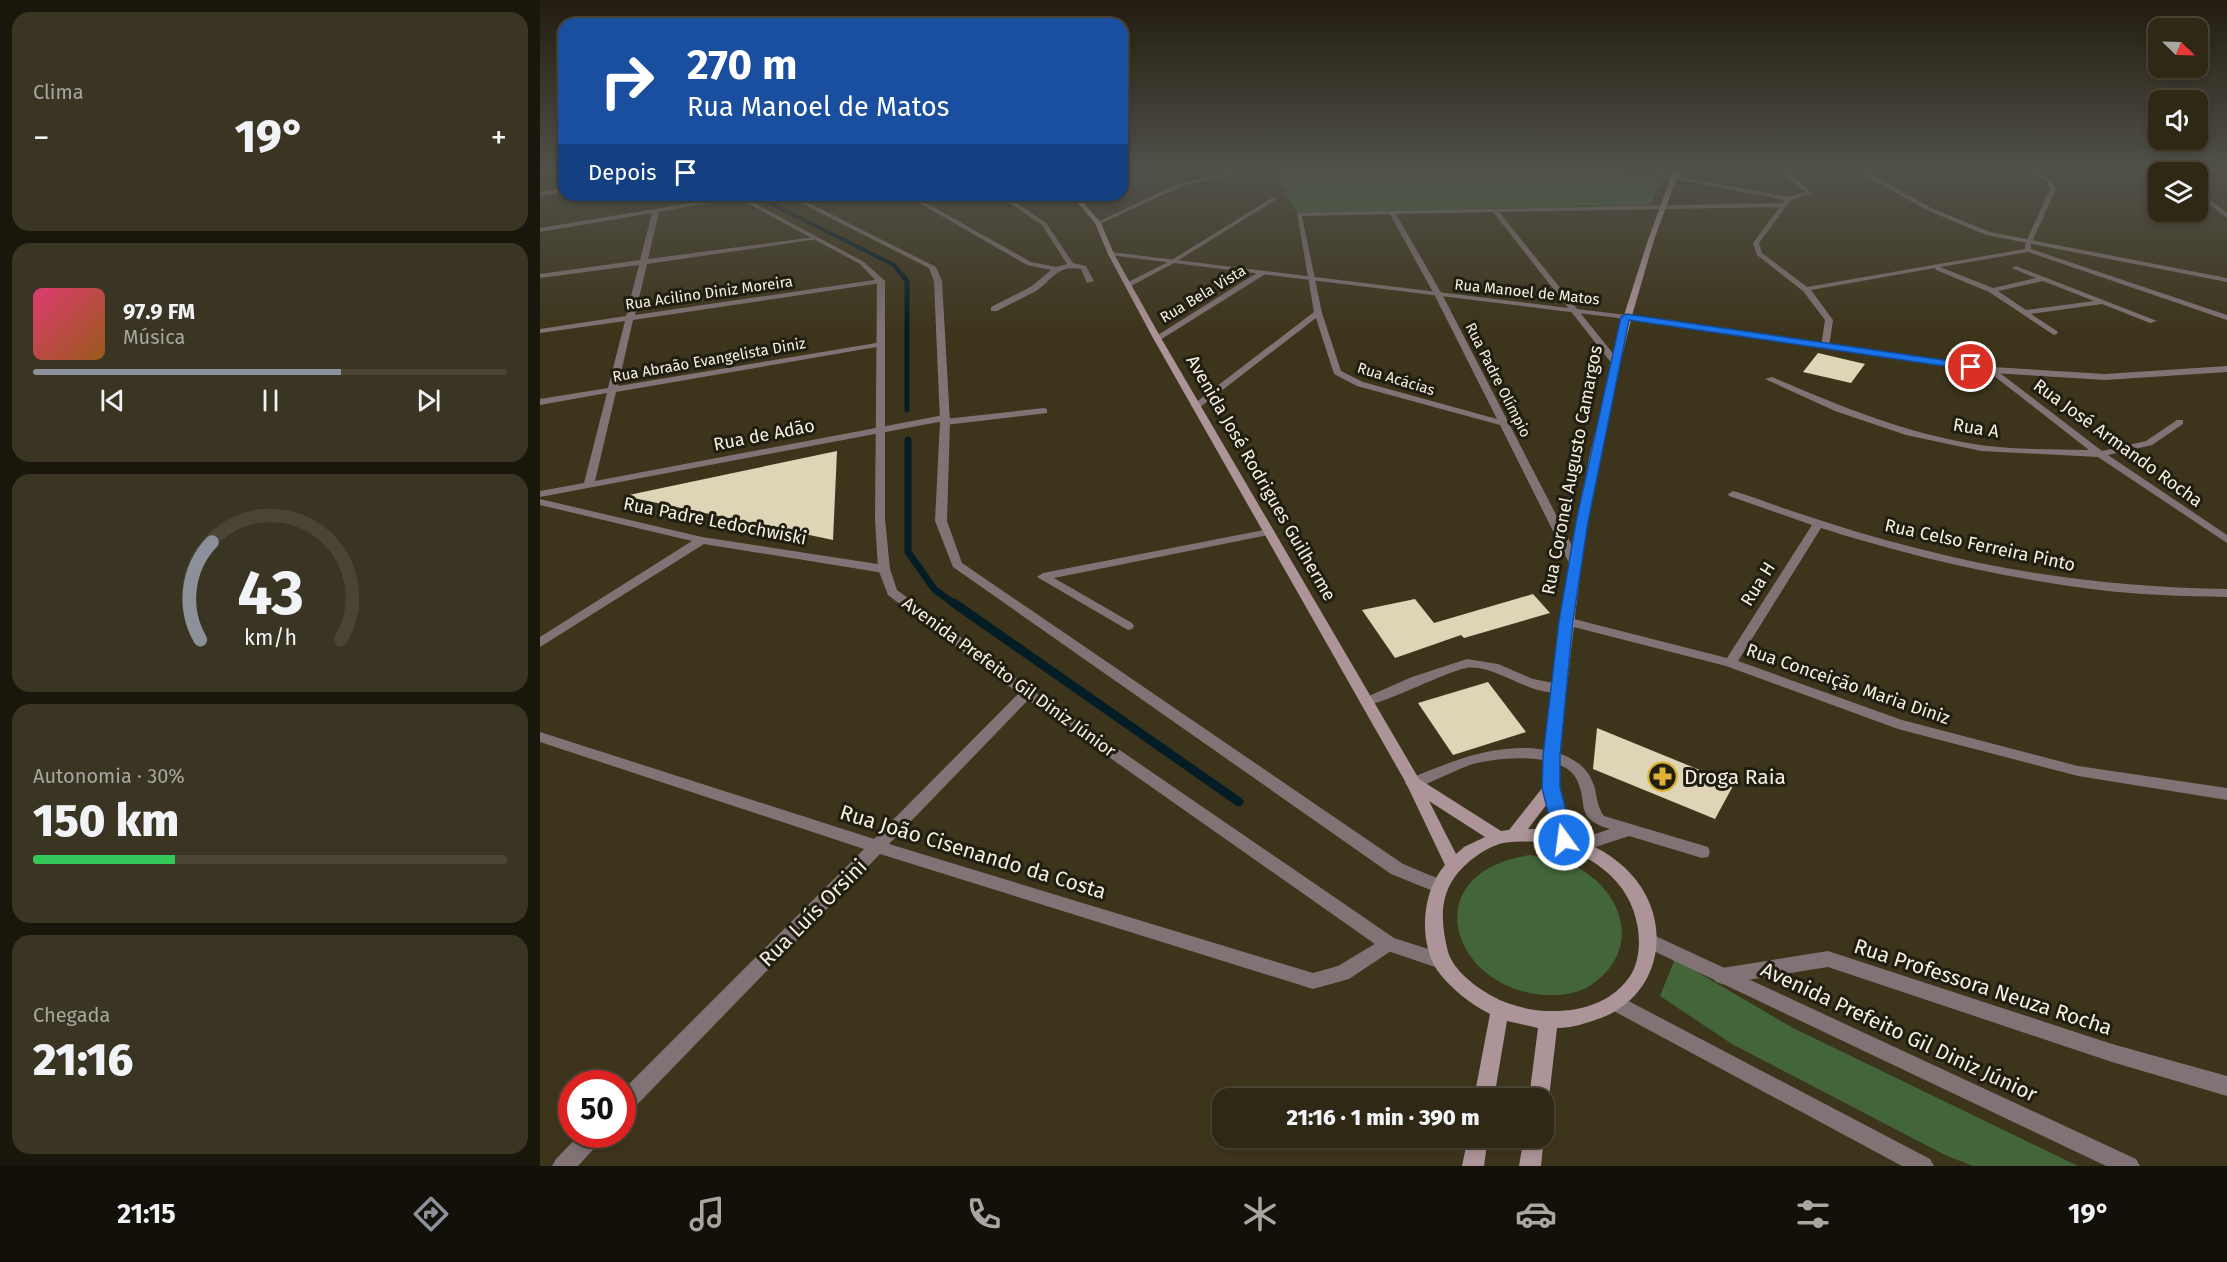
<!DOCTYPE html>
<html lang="pt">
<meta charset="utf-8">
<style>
:root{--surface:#2e2814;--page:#3a3422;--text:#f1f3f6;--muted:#a7a6a0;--line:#494434;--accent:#8c9099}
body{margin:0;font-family:"Fira Sans",sans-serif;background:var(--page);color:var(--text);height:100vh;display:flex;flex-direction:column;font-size:22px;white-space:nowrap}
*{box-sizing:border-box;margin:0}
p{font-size:20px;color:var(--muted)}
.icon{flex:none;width:33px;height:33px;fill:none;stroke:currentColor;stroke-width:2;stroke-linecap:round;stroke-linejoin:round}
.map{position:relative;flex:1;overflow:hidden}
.sheet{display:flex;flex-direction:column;gap:12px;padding:12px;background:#19160b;width:540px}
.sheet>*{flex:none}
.guide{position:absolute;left:18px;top:18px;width:570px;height:183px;border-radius:18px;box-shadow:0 3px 9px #0003,0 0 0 2px var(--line);background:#1a4fa0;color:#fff;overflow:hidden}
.needle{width:39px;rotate:113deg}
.buttons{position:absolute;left:1608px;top:18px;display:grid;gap:12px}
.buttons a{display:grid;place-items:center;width:60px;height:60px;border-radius:12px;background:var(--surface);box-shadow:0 3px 9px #0003,0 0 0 2px var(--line);font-size:30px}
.speed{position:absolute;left:18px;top:1070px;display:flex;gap:12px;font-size:30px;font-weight:700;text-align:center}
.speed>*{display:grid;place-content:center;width:78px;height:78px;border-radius:50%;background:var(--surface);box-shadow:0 3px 9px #0003,0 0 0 2px var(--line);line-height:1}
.speed .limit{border:9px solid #d22;background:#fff;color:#111}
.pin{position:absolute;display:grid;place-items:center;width:51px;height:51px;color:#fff;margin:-26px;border:3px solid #fff;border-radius:50%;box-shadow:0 2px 6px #0007}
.me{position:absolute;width:66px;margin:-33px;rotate:346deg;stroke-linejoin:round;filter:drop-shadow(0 0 4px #0008)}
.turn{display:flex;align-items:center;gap:21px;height:126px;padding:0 30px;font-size:27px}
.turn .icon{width:78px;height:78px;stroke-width:2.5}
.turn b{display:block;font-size:42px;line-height:51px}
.then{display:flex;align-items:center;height:57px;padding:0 30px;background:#0003;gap:12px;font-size:22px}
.big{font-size:45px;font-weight:800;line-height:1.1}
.sheet .card{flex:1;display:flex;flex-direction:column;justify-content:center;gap:9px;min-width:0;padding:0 21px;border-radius:18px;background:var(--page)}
.sheet .dial{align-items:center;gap:0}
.dial svg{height:156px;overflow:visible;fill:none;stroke:var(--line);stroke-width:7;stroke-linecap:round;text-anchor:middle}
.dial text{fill:var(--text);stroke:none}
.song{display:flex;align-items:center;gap:18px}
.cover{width:72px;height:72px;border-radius:9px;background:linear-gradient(135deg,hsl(340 70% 55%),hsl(30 70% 35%))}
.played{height:6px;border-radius:3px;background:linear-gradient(90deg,var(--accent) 65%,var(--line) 65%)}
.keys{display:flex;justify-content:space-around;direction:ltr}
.heat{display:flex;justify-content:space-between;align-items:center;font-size:33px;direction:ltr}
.charge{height:9px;border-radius:4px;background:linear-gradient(90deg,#34c759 30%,var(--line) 0)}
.trip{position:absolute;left:672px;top:1088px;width:342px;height:60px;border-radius:18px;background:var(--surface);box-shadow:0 3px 9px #0003,0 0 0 2px var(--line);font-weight:800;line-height:60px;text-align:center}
.dock{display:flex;height:96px;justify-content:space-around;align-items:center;background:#121008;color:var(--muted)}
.dock .icon{width:42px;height:42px}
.dock .active{color:var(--accent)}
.dock b{font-size:27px;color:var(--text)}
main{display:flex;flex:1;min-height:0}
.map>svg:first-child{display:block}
.green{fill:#42663a}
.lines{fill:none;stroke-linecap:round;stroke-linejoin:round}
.stream-far3{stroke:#031c25;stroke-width:4}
.stream-far2{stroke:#031c25;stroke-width:5}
.stream-far1{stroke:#031c25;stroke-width:7}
.stream{stroke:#031c25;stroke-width:9}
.building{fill:#ded4b6}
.service{fill:#817275;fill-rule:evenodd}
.minor{fill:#817275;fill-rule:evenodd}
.tertiary{fill:#817275;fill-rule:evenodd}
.secondary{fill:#ac9499;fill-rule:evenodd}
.route{fill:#1a73e8;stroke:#114b97;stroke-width:1.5}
.labels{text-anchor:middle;stroke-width:6;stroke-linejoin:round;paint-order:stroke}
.far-street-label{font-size:15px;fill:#f5f0e1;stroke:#201d11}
.street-label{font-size:18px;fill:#f5f0e1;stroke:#201d11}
.near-poi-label{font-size:21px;fill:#f5f0e1;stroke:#201d11;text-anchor:start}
.near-street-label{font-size:21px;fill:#f5f0e1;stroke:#201d11}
</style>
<main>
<section class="sheet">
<div class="card"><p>Clima</p>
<div class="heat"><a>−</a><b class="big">19°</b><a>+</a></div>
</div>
<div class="card">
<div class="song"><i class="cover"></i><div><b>97.9 FM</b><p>Música</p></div></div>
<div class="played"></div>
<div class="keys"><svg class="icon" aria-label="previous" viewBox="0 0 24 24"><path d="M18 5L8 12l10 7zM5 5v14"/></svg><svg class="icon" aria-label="pause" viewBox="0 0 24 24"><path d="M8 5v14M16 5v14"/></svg><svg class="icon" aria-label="next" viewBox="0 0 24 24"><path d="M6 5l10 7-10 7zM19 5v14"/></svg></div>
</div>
<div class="card dial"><svg viewBox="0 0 100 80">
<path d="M14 69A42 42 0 1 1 86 69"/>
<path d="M14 69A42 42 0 0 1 20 19" stroke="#8c9099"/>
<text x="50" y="56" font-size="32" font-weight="700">43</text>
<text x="50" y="72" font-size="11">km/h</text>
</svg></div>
<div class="card"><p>Autonomia · 30%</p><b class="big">150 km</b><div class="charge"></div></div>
<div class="card"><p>Chegada</p><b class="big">21:16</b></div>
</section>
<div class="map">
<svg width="1687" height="1166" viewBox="0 0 1687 1166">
<rect width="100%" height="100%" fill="#3d351b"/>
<g class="green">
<path d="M732 169H1073L1122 178 1110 205 757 213Z"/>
<path d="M990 855C1008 858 1026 860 1042 870 1087 898 1099 953 1051 985 1039 993 1023 996 1008 995 912 992 872 872 990 855Z"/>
<path d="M1135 959 1253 1028 1538 1166H1433L1405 1155 1192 1044 1120 996Z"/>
</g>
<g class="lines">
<path class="stream-far3" d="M224 200 354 265 364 278"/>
<path class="stream-far2" d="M363 276 367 281V410"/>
<path class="stream-far1" d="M368 440V552L395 590 416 605"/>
<path class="stream" d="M414 603 699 802"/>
</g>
<g class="building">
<path d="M1278 353 1325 364 1311 383 1263 372Z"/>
<path d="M297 451 293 540 84 496Z"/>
<path d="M993 594 1010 613 924 638 921 635 855 658 822 610 875 599 894 623Z"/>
<path d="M948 682 986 732 913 755 878 703Z"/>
<path d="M1057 728 1194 784 1175 819 1053 769Z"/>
</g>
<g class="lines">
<g class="service">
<path d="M365 195H372L491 262 516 267 527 264 502 225 458 195H465L506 223 533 263 546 266 554 281 547 283 541 269C516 265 514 279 496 291 483 298 470 304 457 311H451V307L492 286 511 270 487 265Z"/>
<path d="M504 408 507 409V413L405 425 400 422 405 419Z"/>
<path d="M927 659 958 664 993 679 1024 685 1026 688 1024 691C993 700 956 663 926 668 905 672 834 709 822 705L820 702 822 699 872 677Z"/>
<path d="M990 748C1018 751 1047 758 1055 789 1057 799 1058 808 1064 816L1168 847 1170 852 1168 857 1162 858 1089 836 1040 852 1034 851 1032 846 1034 841 1070 829C1034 818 1049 807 1037 780 1023 751 959 757 933 764 912 771 894 782 873 789L868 787 865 783 868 779C911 762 943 747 990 748Z"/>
</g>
<g class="minor">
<path d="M703 169H714L642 186 560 224 555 223 638 184Z"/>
<path d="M1084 169H1096L1248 197 1265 192 1238 169H1244L1272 193 1251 200 1219 243 1222 253 1267 287 1485 249V244L1510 189 1507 181 1485 169C1499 169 1510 177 1516 189L1491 244V249L1687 315V320L1488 252 1400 267 1453 288 1496 278 1474 269 1472 268 1476 266 1617 321 1610 323 1562 304 1491 314 1517 331 1518 333 1514 335 1449 292 1396 270 1395 268 1271 290 1293 320 1289 347 1285 349 1281 347 1285 320 1263 291 1217 255 1213 243 1240 207 959 212 1079 361 1080 363 1076 366 1073 365 953 212 856 214 903 296 1041 563 1035 567 1029 563 960 425 817 386 794 374 776 318 659 408 656 409 651 406 774 312 757 213 1243 203 1245 200ZM850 214 895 296 957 419 823 382 801 371 782 313 762 216ZM1503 281 1554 301 1486 310 1458 291Z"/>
<path d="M1612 169H1621L1627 172H1620Z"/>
<path d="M24 188V192L0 196V192Z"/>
<path d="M1658 190 1687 213V218L1658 195Z"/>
<path d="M200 195H214L119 212 108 259 275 237 278 239 107 264 95 315 341 279 345 281 341 283 93 320 78 386 342 342 346 344 342 346 76 392 55 481 404 415 409 418 404 421 0 497V491L44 483 67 393 0 405V399L68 388 85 321 0 333V329L86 316 99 265 0 278V274L100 260 112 213 0 232V228Z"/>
<path d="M732 198 737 199 634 263 591 286 584 284 630 261Z"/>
<path d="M720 271 727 273 620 340 613 338Z"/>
<path d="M1452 367 1562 451 1606 441 1637 420H1643V424L1612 445 1568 455 1687 535V543L1558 457 1441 451 1366 435 1295 411 1225 379 1232 377C1299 406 1367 434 1440 445 1475 450 1513 449 1549 450L1449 372V368Z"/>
<path d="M1193 491C1215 497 1236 506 1258 513 1297 526 1336 538 1376 548 1478 575 1582 587 1687 589V597C1644 596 1601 595 1559 590 1464 578 1372 557 1281 528L1198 661 1362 720 1538 766 1687 788V800L1538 776 1358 729 1186 666 1022 624 1020 621 1022 618 1026 617 1187 658 1272 525 1189 496 1188 494Z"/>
<path d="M0 499 162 537 344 565 350 569 344 573 164 544 0 647V637L152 541 0 505Z"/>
<path d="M729 529 733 530 735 532 733 534 514 578 592 623 594 626 592 629 588 630 497 577 503 573Z"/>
<path d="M487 688 492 690 494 693 492 696 349 844 773 973 798 966 848 936 854 939 857 944 854 949 809 979 773 989 340 854 89 1113 82 1116V1091L324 849 0 742V732L334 839 482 690Z"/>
<path d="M1288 951 1572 1044 1687 1076V1096L1572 1062 1288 967 1182 984 1176 982 1173 976 1176 970 1182 968Z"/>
<path d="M40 1134H64L61 1141 38 1166H12L16 1159Z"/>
</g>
<g class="tertiary">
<path d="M1314 169H1321L1391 208 1450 232 1687 278V282L1446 235 1387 210Z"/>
<path d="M192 195H199L324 262 345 281V519L350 569 357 590 492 690 854 938 907 955 910 961 907 967 901 969 842 949 482 696 348 595 338 569 335 519 337 282 320 264Z"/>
<path d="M245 195H253L396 267 402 281 410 422 407 521 422 563 863 864 904 881 906 886 904 891 898 893 851 874 413 567 395 521 400 422 394 281 389 268Z"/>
<path d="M571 252 1086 315 1452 367 1565 374 1687 366V372L1565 380 1452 373 1086 319 569 255 568 254Z"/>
<path d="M1109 933 1596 1159 1600 1166H1566L1103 946 1100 941 1103 936Z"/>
<path d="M1077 995 1390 1159 1394 1166H1362L1070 1009 1068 1003 1070 997Z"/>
</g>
<g class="secondary">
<path d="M1134 169H1140L1114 240 1093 312 1075 384 1046 532 1036 607 1019 756V788L1031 837C1054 845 1073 855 1090 873 1134 920 1123 994 1061 1018 1047 1023 1032 1028 1017 1028L1009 1098 1006 1105 1004 1106V1098H989L998 1028 967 1021 954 1098H934L950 1014C929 1003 911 989 897 970 878 940 882 891 905 865L866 783 613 338 568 254 555 223 531 195H537L561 223 574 254 621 338 879 779 961 831 969 830 1003 787 1005 756 1023 607 1049 458 1085 312 1108 240ZM889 801 945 837 924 847 916 854ZM1007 804 1014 832 1000 829H988ZM1000 841C1047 851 1091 878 1098 929 1100 943 1099 960 1092 973 1065 1019 993 1019 952 996 936 987 914 971 908 952 899 915 899 886 931 860 940 853 951 846 963 843 975 841 988 842 1000 841Z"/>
<path d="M1004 1135V1137L1001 1166H979L984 1137H1004Z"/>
<path d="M928 1137H948L944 1166H922Z"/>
</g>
</g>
<linearGradient id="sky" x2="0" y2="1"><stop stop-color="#221d0f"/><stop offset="0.51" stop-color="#51514a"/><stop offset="1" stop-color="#51514a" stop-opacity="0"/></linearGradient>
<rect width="1687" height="332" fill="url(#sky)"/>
<path class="route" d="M1086 314 1431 364 1436 367 1431 370 1089 320 1048 522 1033 621 1020 756V788L1034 840 1031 845 1024 847 1018 845 1015 840 1002 788 1003 756 1019 621 1036 522 1081 317Z"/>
<defs>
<symbol id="pharmacy-ring" viewBox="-11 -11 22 22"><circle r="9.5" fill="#201d11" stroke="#ddb133" stroke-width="1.5"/><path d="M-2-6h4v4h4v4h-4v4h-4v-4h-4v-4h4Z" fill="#ddb133"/></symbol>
</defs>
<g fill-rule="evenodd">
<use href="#pharmacy-ring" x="1106" y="760" width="33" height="33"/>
</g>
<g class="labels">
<g class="far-street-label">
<text transform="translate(987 292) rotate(6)" y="5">Rua Manoel de Matos</text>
<text transform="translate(169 293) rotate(-8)" y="5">Rua Acilino Diniz Moreira</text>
<text transform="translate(663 294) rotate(-31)" y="5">Rua Bela Vista</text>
<text transform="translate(169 360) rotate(-10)" y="5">Rua Abraão Evangelista Diniz</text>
<text transform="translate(856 379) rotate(17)" y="5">Rua Acácias</text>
<text transform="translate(958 380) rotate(63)" y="5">Rua Padre Olímpio</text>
</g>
<g class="street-label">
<text transform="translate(1436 428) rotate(9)" y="6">Rua A</text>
<text transform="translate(224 435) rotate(-11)" y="6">Rua de Adão</text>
<text transform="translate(1578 443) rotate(36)" y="6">Rua José Armando Rocha</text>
<text transform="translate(1032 470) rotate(-79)" y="6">Rua Coronel Augusto Camargos</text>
<text transform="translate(721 478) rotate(60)" y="6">Avenida José Rodrigues Guilherme</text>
<text transform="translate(175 521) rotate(11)" y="6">Rua Padre Ledochwiski</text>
<text transform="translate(1440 545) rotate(12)" y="6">Rua Celso Ferreira Pinto</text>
<text transform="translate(1218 584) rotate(-58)" y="6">Rua H</text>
<text transform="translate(469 677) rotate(36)" y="6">Avenida Prefeito Gil Diniz Júnior</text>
<text transform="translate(1308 684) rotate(19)" y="6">Rua Conceição Maria Diniz</text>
</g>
<g class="near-poi-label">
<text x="1144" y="784">Droga Raia</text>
</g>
<g class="near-street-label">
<text transform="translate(433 852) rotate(17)" y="7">Rua João Cisenando da Costa</text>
<text transform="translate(273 913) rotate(-45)" y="7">Rua Luís Orsini</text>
<text transform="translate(1443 987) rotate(18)" y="7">Rua Professora Neuza Rocha</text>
<text transform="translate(1359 1032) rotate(25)" y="7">Avenida Prefeito Gil Diniz Júnior</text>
</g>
</g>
</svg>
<div class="buttons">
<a><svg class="needle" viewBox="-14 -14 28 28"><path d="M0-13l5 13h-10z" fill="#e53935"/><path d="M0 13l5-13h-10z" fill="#a7a6a0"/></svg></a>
<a><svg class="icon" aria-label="sound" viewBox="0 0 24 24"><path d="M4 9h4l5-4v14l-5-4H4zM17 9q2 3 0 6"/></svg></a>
<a><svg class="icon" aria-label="layers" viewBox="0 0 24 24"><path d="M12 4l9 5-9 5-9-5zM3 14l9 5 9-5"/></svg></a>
</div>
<div class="speed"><div class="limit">50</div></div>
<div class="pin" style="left:1431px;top:367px;background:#d93025"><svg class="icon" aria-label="arrive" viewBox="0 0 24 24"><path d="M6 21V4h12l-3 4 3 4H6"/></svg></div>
<svg class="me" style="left:1024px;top:840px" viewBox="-20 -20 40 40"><circle r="17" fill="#1a73e8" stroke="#fff" stroke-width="3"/><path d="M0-11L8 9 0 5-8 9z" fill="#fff"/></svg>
<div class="trip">21:16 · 1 min · 390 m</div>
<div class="guide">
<div class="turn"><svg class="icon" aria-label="right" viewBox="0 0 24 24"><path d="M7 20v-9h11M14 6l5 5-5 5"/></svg><div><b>270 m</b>Rua Manoel de Matos</div></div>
<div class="then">Depois<svg class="icon" aria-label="arrive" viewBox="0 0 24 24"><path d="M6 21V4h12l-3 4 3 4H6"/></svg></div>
</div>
</div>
</main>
<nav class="dock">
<b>21:15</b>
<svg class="icon active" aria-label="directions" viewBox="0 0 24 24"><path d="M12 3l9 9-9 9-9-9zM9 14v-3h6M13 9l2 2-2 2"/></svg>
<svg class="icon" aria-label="music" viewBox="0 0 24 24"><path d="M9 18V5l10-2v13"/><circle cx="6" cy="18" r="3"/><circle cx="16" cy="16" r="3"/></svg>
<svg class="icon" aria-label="phone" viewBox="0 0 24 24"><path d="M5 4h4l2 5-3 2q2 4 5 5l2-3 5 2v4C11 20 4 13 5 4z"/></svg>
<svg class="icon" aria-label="climate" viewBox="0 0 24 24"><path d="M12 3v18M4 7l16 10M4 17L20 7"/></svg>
<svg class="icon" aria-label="car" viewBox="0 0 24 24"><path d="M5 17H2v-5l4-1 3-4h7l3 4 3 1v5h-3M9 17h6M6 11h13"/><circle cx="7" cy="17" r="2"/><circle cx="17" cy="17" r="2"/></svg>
<svg class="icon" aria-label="filters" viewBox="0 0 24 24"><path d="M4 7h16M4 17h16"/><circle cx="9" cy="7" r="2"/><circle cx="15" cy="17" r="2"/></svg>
<b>19°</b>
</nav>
